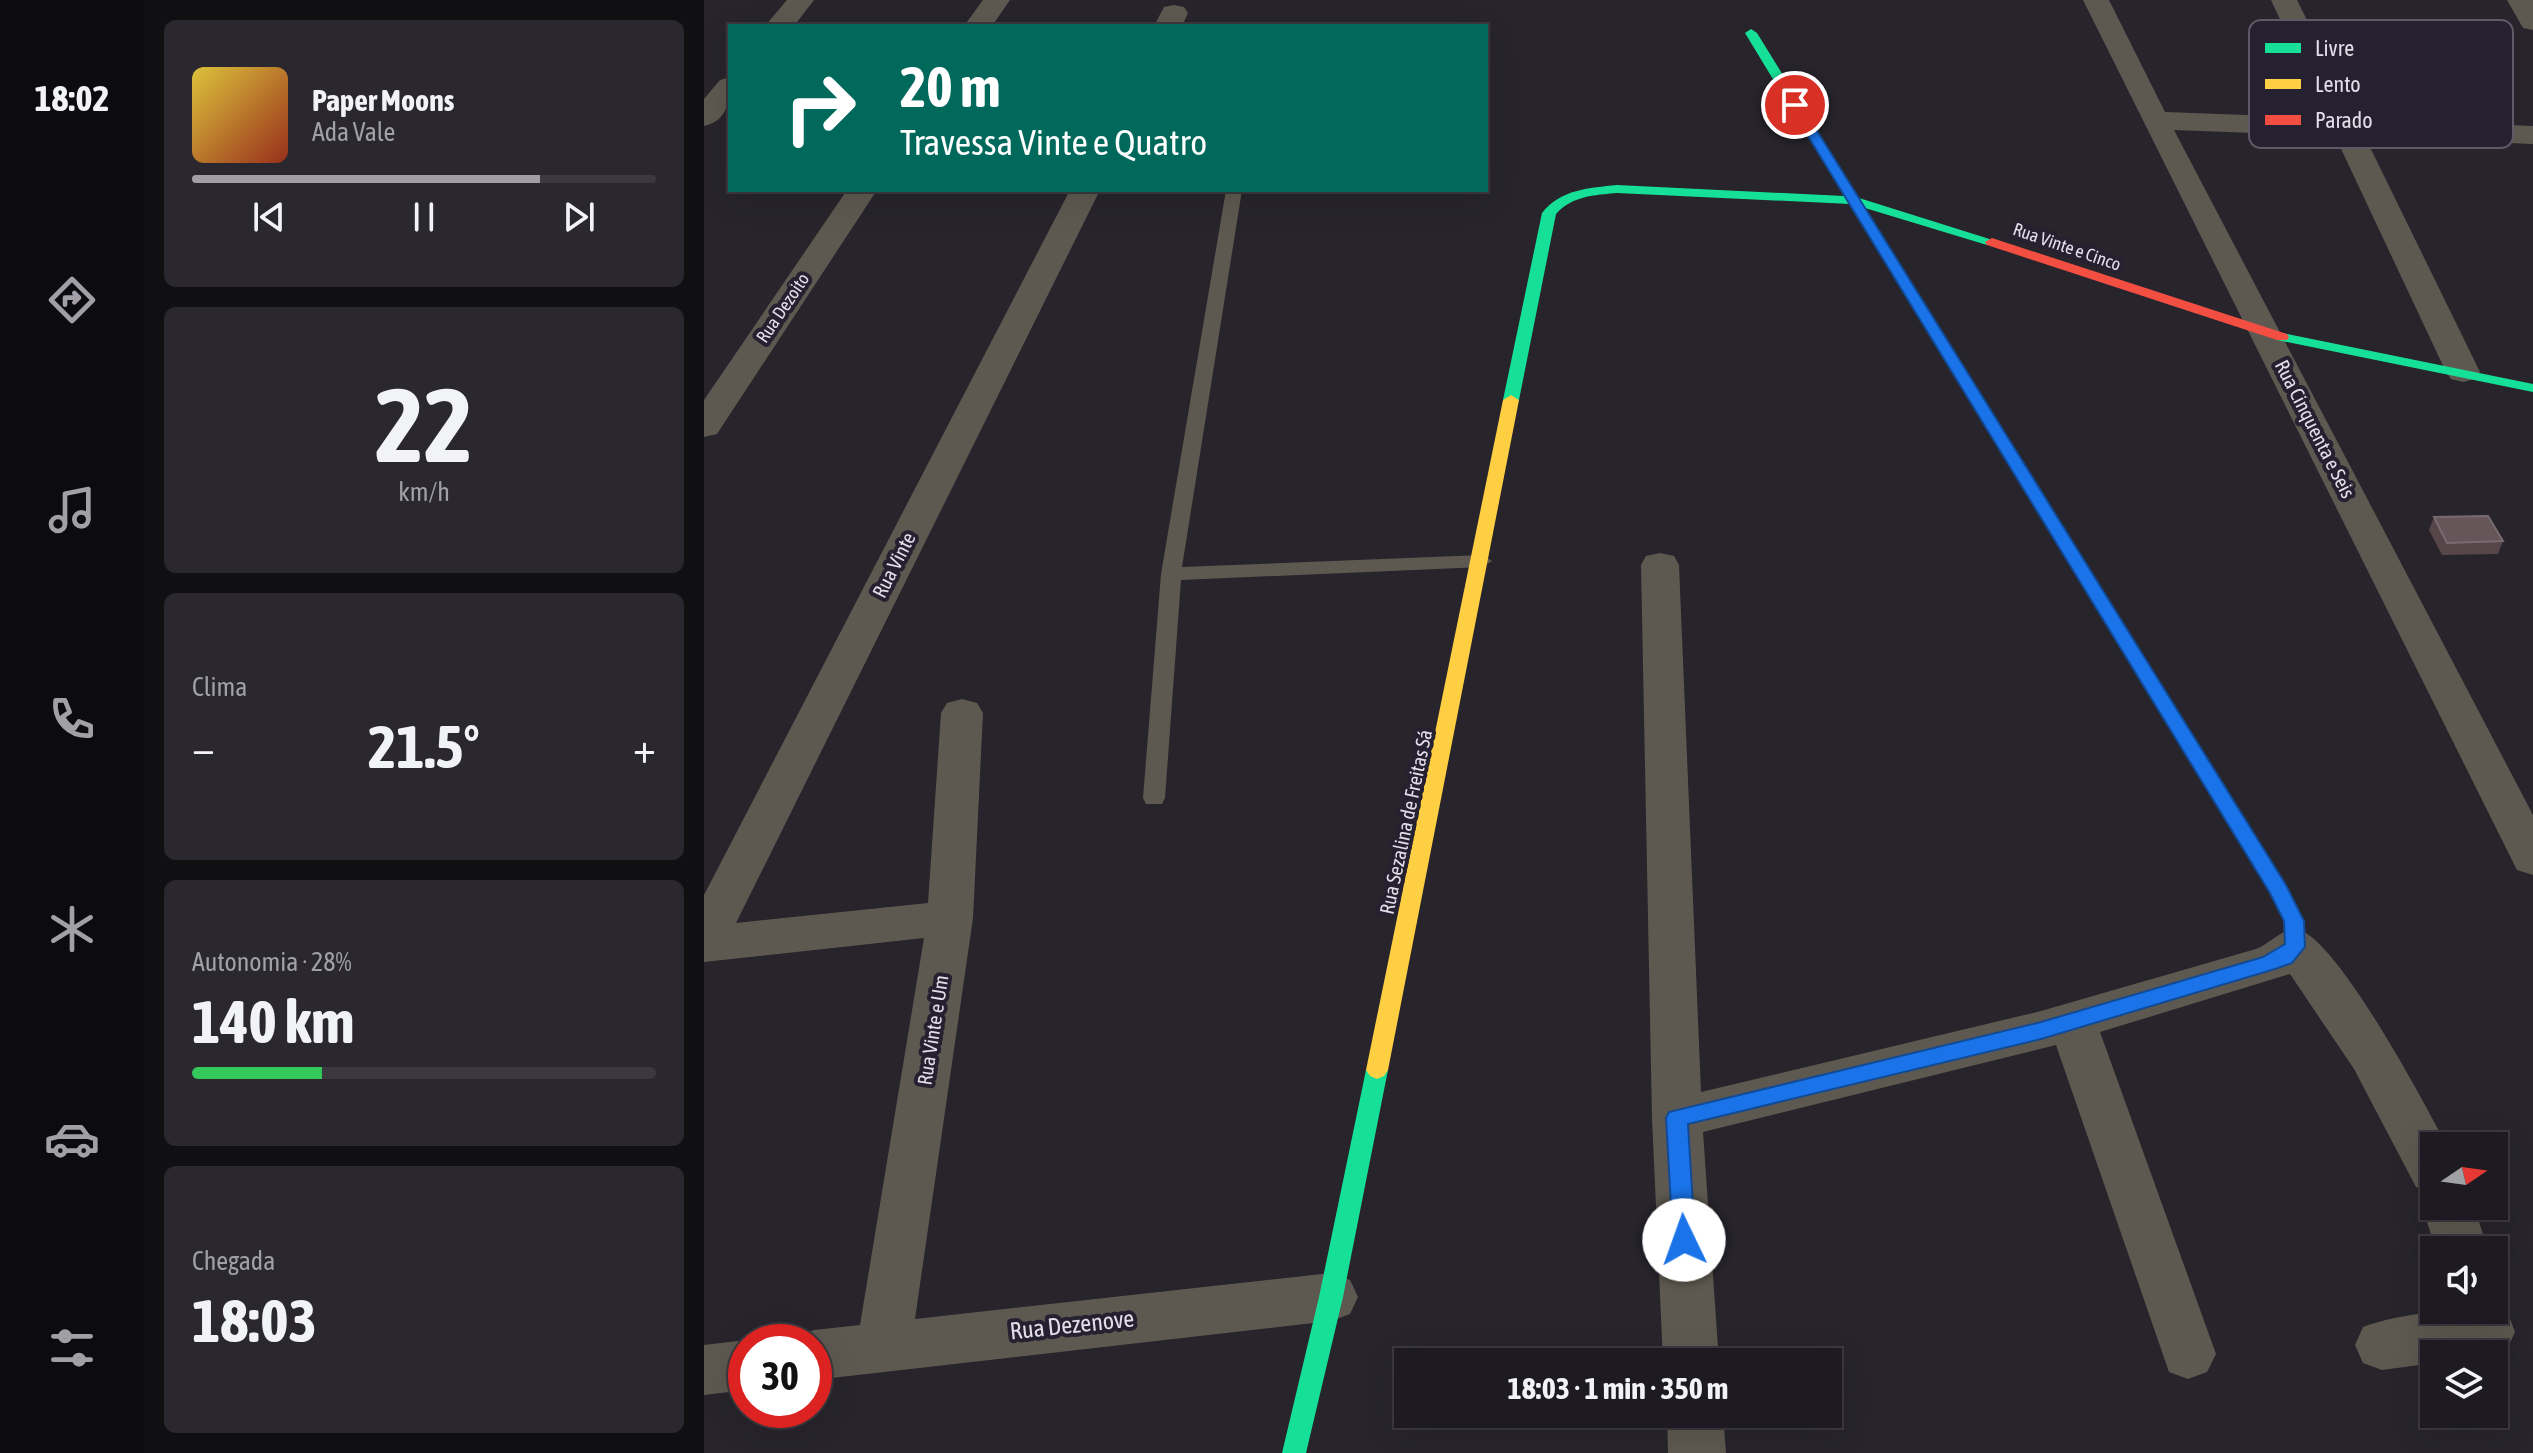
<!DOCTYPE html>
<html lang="pt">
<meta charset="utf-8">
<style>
:root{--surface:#1d1b21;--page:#2a282e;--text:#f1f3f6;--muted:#a0a1a5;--line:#3b393f;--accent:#a19ea7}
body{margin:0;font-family:"Asap Condensed",sans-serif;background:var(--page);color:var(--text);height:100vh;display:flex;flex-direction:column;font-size:30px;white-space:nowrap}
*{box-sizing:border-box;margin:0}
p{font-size:26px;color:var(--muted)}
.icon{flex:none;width:44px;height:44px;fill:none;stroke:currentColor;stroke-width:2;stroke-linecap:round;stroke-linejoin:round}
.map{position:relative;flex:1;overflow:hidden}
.panel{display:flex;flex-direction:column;gap:20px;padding:20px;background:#100f12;width:560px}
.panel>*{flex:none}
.top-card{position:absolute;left:24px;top:24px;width:760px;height:168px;border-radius:0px;box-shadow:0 8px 32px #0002,0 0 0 2px var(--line);background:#00695c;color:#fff;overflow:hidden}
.needle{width:52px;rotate:77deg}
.controls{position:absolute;left:1716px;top:1132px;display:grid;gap:16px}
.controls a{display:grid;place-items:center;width:88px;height:88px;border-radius:0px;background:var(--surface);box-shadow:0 8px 32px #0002,0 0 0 2px var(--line);font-size:40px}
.speed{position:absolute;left:24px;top:1324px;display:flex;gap:16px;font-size:40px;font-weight:700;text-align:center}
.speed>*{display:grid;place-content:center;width:104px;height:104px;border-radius:50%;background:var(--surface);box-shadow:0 8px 32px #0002,0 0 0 2px var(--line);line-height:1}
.speed .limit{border:12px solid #d22;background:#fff;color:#111}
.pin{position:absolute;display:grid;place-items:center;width:68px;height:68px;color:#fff;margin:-34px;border:4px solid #fff;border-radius:50%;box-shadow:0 2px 8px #0007}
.me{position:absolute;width:88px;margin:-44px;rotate:357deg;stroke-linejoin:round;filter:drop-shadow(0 0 6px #0008)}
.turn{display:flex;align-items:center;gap:28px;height:168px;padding:0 40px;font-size:36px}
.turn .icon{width:104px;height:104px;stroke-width:2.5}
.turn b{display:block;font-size:56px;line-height:68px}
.big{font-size:60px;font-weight:700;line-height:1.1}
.panel .widget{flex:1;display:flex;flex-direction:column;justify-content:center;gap:12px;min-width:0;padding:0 28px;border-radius:12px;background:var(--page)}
.panel .dial{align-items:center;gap:0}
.dial b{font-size:104px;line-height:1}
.song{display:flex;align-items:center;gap:24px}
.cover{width:96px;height:96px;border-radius:12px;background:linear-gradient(135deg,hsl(50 70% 55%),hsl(10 70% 35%))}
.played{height:8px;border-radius:4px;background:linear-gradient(90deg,var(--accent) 75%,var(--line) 75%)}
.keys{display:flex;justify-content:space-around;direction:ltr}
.heat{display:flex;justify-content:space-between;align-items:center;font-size:44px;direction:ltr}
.charge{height:12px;border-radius:6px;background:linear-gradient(90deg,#34c759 28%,var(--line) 0)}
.trip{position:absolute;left:690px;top:1348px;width:448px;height:80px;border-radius:0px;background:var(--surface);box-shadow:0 8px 32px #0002,0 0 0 2px var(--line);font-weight:700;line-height:80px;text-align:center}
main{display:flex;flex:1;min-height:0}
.menu{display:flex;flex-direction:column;width:144px;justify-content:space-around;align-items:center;background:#0c0b0d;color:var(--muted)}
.menu .icon{width:56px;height:56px}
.menu .selected{color:var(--accent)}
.menu b{font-size:36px;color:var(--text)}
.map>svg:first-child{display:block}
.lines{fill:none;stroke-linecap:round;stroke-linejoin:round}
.lane{fill:#5e5950;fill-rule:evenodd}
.street{fill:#5e5950;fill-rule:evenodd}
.fast{fill:#16e098;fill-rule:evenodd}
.slow{fill:#ffcf43;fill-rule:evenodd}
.jam{fill:#f24e42;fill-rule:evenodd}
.wall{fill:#564649}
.building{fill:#66565a;stroke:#796c71;stroke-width:2}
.route{fill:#1a73e8;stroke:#114b97;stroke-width:2}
.labels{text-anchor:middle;stroke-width:8;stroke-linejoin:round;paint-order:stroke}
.far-street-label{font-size:18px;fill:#e2dfe9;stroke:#262130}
.street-label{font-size:20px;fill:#e2dfe9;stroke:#262130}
.near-street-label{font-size:24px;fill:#e2dfe9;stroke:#262130}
.key{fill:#262130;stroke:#5e5a68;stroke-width:2}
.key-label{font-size:22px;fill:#e2dfe9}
</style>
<main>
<nav class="menu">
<b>18:02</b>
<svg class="icon selected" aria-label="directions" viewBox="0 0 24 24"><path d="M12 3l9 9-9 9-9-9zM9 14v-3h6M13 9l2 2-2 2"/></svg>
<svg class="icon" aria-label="music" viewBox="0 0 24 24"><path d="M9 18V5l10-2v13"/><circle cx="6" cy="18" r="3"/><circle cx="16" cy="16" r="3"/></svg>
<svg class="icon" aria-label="phone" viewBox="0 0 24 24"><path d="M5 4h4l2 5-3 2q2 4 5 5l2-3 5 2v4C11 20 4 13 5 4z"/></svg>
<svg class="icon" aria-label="climate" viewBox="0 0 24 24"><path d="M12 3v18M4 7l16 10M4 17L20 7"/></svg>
<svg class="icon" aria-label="car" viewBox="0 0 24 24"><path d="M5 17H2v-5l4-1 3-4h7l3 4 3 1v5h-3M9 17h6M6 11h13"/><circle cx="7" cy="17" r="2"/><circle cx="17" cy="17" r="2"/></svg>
<svg class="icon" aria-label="filters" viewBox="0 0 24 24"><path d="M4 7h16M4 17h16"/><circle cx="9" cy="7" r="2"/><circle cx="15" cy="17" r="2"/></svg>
</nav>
<section class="panel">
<div class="widget">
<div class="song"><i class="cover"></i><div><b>Paper Moons</b><p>Ada Vale</p></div></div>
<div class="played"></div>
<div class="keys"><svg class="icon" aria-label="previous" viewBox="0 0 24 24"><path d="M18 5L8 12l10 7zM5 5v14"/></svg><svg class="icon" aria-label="pause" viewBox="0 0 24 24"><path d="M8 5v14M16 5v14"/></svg><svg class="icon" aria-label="next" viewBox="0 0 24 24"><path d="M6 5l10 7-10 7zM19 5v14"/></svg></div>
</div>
<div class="widget dial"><b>22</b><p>km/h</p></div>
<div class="widget"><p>Clima</p>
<div class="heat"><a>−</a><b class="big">21.5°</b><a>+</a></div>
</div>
<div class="widget"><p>Autonomia · 28%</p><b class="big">140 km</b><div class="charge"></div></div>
<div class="widget"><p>Chegada</p><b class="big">18:03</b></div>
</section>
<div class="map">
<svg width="1829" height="1453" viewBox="0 0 1829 1453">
<rect width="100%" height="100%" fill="#27242c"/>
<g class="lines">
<path class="lane" d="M522 190H538L478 567 778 555 788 561 778 567 477 580 461 798 458 804H442L439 798 457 574Z"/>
<g class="street">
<path d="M83 0H110L90 26H61Z"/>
<path d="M279 0H306L288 26H260Z"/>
<path d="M1379 0H1405L1461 112 1622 118 1567 0H1593L1652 119 1829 126V144L1661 137 1776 372 1771 379 1759 382 1747 379 1742 372 1631 136 1470 130 1829 815V875L1813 870 1807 858Z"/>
<path d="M1803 0H1829V30L1819 28Z"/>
<path d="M470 5 480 7 484 13 478 26H450L460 7Z"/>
<path d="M26 77C26 99 25 120 0 126V99L16 80Z"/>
<path d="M143 190H173L13 434 0 437V400Z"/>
<path d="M366 190H396L32 923 224 903 237 713 243 703 258 699 273 703 279 713 269 918 211 1319 627 1273 646 1280 654 1297 646 1314 627 1321 110 1380V1342H88L91 1337 110 1330 156 1325 220 938 0 962V895Z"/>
<path d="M956 553 970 556 975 565 997 1092 1337 1011 1552 949C1565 944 1575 931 1590 929 1628 927 1724 1110 1743 1146H1730V1206H1770L1784 1250H1732L1718 1206 1725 1192 1712 1187 1650 1069 1586 974 1396 1032 1512 1354 1503 1372 1484 1379 1465 1372 1352 1045 999 1132 1015 1362H959L948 1118 937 565 942 556Z"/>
<path d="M1790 1291 1796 1293 1811 1332 1803 1349 1790 1354H1730V1363L1678 1370 1659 1363 1651 1345 1659 1327C1700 1312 1747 1310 1790 1310Z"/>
<path d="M42 1340 48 1342H42V1390L0 1395V1345Z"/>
<path d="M963 1414H1019L1022 1453H964Z"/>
</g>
<g class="fast">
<path d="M1047 29 1053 33 1155 198 1295 242 1293 245H1283L1161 208 1447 668 1444 672H1432L1146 204 913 193C890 195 868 196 852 214L815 400 807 405 799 400 838 213C857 189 885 188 913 185L1140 196 1041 33Z"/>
<path d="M1578 333 1829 384V392L1573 340V334Z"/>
<path d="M673 1061 680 1064 684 1070 639 1297 602 1453H578L615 1297 662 1070 666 1064Z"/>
</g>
<path class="slow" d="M807 395 815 400 684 1070 680 1076 673 1079 666 1076 662 1070 799 400Z"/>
<g class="jam">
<path d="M1288 238 1583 334 1585 337 1583 340H1573L1283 245 1281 242Z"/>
<path d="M1438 662 1444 664 1585 890C1594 909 1608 932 1598 952L1591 955 1584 952 1580 921 1566 892 1429 668Z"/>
</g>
</g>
<path class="wall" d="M1730 517 1799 541 1794 554 1738 555 1725 530Z"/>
<path class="building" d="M1784 516 1799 541 1743 543 1730 517Z"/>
<path class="route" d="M1086 102 1097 105 1582 885 1600 921 1601 947 1588 963 1571 969 1337 1039 984 1124 991 1240 988 1247 980 1250 972 1247 969 1240 962 1118 965 1112 1337 1022 1559 957 1581 944 1580 921 1566 893 1085 105Z"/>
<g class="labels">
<g class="far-street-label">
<text transform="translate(1363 247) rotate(19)" y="6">Rua Vinte e Cinco</text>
<text transform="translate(79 308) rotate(-56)" y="6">Rua Dezoito</text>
</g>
<g class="street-label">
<text transform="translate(1611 429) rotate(63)" y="7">Rua Cinquenta e Seis</text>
<text transform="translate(190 565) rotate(-63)" y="7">Rua Vinte</text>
<text transform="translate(702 822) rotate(-78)" y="7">Rua Sezalina de Freitas Sá</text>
<text transform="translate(229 1030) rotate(-81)" y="7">Rua Vinte e Um</text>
</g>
<g class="near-street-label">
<text transform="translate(368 1325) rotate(-6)" y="8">Rua Dezenove</text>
</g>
</g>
<rect x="1545" y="20" width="264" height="128" rx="12" class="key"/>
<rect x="1561" y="43" width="36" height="10" fill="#16e098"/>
<rect x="1561" y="79" width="36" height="10" fill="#ffcf43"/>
<rect x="1561" y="115" width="36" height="10" fill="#f24e42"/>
<g class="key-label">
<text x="1611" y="56">Livre</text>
<text x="1611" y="92">Lento</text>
<text x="1611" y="128">Parado</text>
</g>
</svg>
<div class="controls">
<a><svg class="needle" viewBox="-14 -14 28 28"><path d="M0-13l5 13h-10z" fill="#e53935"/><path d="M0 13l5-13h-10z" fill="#a0a1a5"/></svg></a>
<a><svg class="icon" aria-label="sound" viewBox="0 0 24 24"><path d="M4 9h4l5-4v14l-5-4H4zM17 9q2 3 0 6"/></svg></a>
<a><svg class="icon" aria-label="layers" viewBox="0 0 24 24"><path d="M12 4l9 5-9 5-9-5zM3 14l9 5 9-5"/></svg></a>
</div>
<div class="speed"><div class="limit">30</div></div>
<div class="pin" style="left:1091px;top:105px;background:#d93025"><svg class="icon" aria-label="arrive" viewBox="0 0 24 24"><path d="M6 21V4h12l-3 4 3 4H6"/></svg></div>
<svg class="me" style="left:980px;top:1240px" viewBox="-20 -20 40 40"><circle r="19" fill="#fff"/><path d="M0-13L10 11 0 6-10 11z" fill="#1a73e8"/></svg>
<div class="trip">18:03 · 1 min · 350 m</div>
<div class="top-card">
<div class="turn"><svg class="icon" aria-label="right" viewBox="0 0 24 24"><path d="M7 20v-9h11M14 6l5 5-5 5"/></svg><div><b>20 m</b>Travessa Vinte e Quatro</div></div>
</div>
</div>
</main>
